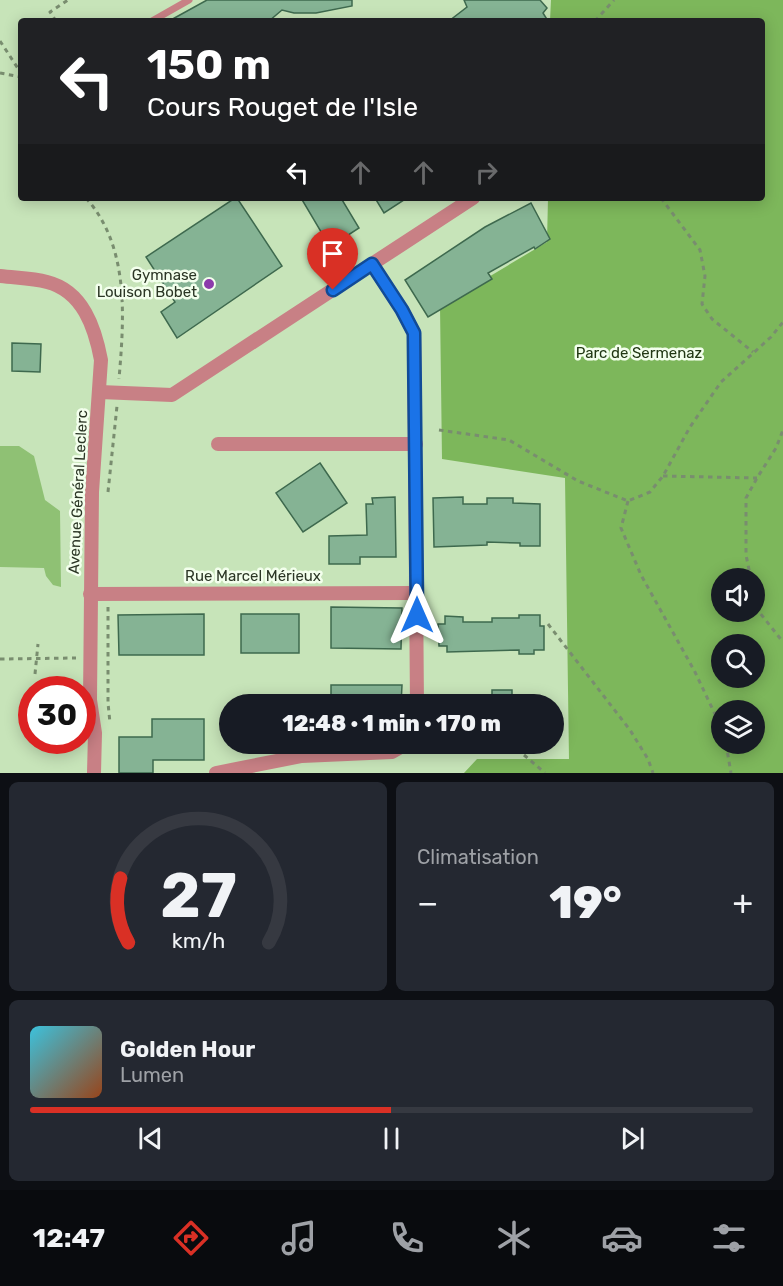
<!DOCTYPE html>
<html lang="fr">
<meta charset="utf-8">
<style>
:root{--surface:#171b24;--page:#242831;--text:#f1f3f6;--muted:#9ea1a6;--line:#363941;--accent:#d93025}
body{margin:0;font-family:Rubik,sans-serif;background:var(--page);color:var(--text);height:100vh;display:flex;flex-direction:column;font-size:22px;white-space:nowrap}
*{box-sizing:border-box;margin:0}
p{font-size:20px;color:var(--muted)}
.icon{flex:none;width:33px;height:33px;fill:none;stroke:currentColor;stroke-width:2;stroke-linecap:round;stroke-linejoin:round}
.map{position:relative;height:773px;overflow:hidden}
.panel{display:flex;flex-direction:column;gap:9px;padding:9px;background:#0d0f14;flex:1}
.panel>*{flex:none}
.guide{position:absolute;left:18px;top:18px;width:747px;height:183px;border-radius:6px;box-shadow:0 3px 15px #0003;background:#202124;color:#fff;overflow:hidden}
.controls{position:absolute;left:711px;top:568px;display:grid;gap:12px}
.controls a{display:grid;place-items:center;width:54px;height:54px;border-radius:50%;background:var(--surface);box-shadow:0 3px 15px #0003;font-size:30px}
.speed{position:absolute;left:18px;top:676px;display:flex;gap:12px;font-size:30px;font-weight:700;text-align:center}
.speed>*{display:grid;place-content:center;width:78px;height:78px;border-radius:50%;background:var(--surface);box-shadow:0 3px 15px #0003;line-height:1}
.speed .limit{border:9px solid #d22;background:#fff;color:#111}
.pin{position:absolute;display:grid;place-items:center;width:51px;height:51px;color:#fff;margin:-62px -26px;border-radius:50% 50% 50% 0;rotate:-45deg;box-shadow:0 0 6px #0007}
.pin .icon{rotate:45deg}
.me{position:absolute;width:66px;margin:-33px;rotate:0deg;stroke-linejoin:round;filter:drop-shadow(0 0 4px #0008)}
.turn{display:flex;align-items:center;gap:21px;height:126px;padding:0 30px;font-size:27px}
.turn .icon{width:78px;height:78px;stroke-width:2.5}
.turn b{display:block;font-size:42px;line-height:51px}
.lanes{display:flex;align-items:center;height:57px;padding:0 30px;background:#0003;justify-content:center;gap:30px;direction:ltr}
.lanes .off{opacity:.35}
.big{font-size:45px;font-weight:800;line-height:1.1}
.panel .card{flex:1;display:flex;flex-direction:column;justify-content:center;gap:9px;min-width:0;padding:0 21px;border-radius:9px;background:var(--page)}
.panel .dial{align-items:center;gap:0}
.dial svg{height:156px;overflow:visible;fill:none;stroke:var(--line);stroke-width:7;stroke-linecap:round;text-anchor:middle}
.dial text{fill:var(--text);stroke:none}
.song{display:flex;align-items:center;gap:18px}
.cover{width:72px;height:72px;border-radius:9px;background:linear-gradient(135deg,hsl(190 70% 55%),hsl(20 70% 35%))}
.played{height:6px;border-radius:3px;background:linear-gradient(90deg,var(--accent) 50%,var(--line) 50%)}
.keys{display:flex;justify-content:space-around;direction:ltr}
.heat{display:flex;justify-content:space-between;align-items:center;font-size:33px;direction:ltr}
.panel .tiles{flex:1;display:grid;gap:9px;grid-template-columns:1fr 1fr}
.card:last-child{grid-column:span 2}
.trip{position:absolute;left:219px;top:694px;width:345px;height:60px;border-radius:30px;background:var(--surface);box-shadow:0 3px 15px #0003;font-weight:800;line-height:60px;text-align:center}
.tab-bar{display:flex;height:96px;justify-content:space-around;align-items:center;background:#090b0e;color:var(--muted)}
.tab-bar .icon{width:42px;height:42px}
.tab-bar .on{color:var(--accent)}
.tab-bar b{font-size:27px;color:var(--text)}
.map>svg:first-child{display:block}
.green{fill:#8fc174}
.forest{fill:#7db75b;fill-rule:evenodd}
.building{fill:#85b394;stroke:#3e694e;stroke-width:1.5}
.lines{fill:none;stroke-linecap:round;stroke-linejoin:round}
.path{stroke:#798d6f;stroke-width:3;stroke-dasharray:4.5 4.5;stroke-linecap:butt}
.lane{stroke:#c88085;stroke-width:7}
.street{stroke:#c88085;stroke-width:14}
.route-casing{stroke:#114b97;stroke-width:15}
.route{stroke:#1a73e8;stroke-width:10}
.poi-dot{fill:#8c3bab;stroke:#f3ffed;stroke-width:2}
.labels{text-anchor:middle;stroke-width:5;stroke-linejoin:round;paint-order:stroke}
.poi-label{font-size:15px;fill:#2b3625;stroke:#f3ffed;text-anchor:end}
.park-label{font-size:15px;fill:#203712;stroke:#f3ffed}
.street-label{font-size:15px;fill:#2b3625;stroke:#f3ffed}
</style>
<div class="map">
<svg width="783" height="773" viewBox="0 0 783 773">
<rect width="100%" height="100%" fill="#c7e4b9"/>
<path class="green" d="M0 446H19L34 456 45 500 60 511 61 587 53 585 46 576 44 568 0 567Z"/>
<path class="forest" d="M551 0H783V773H464L477 759H569L565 478 442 459 440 306 547 242 548 198H762V21H550ZM722 579H754V612H722ZM722 645H754V678H722ZM722 711H754V744H722Z"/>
<g class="building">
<path d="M207 0H352V6L316 13H294L282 10 269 21H169Z"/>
<path d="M464 0H540L547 8 543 13 548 21H449L467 7Z"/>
<path d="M235 198H237L282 266 177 338 161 312 175 302 146 257Z"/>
<path d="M301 198H341L359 228 330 247Z"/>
<path d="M375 198H407L384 213Z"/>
<path d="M531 203 550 239 535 249 534 247 488 273 492 279 428 317 405 280 485 227Z"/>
<path d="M12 343 41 344 40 372 12 371Z"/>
<path d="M320 463 347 503 303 532 276 493Z"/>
<path d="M395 497 396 557H360V564H329V536L367 535 366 504H373L372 498Z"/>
<path d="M463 497V504H487V498H513V503L540 504V546H520V543L487 542V545L434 547 433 498Z"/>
<path d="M331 607 402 608 401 649 331 648Z"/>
<path d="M204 614V655H119L118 615Z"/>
<rect x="241" y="614" width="58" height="39"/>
<path d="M519 615H540V626H544V650H534V654H519V650L447 652V646H439L438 624H445V616L463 617V622H492V618H519Z"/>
<path d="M331 685H402L401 705H331Z"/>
<rect x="492" y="690" width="20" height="15"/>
<path d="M152 719H204V760H153V773H119V737H152Z"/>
</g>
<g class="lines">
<g class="path">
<path d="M56 21 50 12 68 0"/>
<path d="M595 21 614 0"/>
<path d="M0 41 21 73"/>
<path d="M0 73 21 77"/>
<path d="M86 198C130 247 124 319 119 379"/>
<path d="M661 198 700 250 705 276 702 304 712 319 753 352"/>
<path d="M439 430 509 440 578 481 628 501 650 492 663 476 690 427 721 382 771 337 783 322"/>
<path d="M663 476 757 478"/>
<path d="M108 492 117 406"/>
<path d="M628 501 621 528 641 575 695 672 722 729"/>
<path d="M751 579 746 555V498L757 478 776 448 783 430"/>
<path d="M754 598 756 608 783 642"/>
<path d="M108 607V703L110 723"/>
<path d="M548 624 630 730 648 759 653 773"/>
<path d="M0 659 76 658"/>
<path d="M35 674 38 644"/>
<path d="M726 744 731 773"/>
<path d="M524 755 545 773"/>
</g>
<path class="lane" d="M152 21 189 0"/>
<g class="street">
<path d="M372 264 473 198"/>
<path d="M0 276C15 278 32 278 47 282 83 291 95 328 101 360L92 492 90 700 95 733 94 773"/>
<path d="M100 392 172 395 372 264 402 310 414 333 417 705"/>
<path d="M218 444H416"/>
<path d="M90 594 417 593"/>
<path d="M216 773 302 756 392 752 406 744"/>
</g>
</g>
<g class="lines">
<defs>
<path id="route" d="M333 290 372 264 402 310 414 333 417 615"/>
</defs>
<use href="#route" class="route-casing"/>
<use href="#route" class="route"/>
</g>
<circle class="poi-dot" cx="209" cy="284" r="6"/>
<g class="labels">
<g class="poi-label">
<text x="197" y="280">Gymnase<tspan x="197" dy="17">Louison Bobet</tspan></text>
</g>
<g class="park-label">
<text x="639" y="358">Parc de Sermenaz</text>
</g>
<g class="street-label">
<text transform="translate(78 492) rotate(-87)" y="5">Avenue Général Leclerc</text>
<text x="253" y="581">Rue Marcel Mérieux</text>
</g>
</g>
</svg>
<div class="controls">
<a><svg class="icon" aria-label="sound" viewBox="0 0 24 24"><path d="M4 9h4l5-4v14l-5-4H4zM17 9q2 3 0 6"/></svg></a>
<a><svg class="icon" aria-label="search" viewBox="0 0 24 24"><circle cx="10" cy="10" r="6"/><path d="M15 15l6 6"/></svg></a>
<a><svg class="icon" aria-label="layers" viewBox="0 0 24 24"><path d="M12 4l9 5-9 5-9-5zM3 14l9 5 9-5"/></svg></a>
</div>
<div class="speed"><div class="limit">30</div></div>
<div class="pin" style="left:333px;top:290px;background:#d93025"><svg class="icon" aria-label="arrive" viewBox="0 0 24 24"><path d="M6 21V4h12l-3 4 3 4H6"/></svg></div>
<svg class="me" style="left:417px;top:615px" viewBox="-20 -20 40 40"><path d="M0-17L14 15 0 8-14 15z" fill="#1a73e8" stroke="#fff" stroke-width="4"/></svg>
<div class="trip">12:48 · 1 min · 170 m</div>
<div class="guide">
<div class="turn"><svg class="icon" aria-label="left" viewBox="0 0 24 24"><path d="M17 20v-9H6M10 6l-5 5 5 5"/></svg><div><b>150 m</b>Cours Rouget de l'Isle</div></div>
<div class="lanes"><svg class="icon" aria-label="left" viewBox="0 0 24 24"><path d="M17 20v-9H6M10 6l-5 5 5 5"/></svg><svg class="icon off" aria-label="ahead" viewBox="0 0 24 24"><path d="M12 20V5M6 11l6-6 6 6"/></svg><svg class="icon off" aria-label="ahead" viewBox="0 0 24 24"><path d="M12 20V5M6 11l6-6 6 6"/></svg><svg class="icon off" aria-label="right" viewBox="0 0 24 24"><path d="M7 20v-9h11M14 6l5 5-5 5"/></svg></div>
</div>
</div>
<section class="panel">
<div class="tiles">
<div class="card dial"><svg viewBox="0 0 100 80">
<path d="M14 69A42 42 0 1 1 86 69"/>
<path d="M14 69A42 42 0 0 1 10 36" stroke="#d93025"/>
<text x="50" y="56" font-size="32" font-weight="700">27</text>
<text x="50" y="72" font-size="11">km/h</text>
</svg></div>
<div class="card"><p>Climatisation</p>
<div class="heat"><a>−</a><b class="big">19°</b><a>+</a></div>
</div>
<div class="card">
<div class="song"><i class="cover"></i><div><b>Golden Hour</b><p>Lumen</p></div></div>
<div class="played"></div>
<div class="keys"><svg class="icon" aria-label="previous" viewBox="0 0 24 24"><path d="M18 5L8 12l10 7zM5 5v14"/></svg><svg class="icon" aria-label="pause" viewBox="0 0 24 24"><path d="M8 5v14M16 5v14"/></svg><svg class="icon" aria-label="next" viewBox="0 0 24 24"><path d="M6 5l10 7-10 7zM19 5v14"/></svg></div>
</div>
</div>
</section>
<nav class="tab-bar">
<b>12:47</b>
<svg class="icon on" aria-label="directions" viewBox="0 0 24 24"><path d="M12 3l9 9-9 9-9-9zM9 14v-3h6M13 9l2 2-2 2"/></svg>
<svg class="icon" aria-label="music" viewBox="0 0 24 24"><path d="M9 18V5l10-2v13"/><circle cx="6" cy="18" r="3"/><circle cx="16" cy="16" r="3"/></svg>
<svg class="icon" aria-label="phone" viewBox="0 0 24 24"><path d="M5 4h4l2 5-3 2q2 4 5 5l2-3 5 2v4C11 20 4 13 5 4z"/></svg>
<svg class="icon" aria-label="climate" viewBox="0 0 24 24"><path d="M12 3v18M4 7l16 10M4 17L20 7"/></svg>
<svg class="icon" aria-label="car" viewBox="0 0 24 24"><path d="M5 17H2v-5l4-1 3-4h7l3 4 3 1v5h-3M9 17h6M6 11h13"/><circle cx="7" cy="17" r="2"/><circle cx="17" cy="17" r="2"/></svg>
<svg class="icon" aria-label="filters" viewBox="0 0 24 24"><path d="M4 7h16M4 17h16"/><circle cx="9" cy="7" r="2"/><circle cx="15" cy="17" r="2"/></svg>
</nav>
